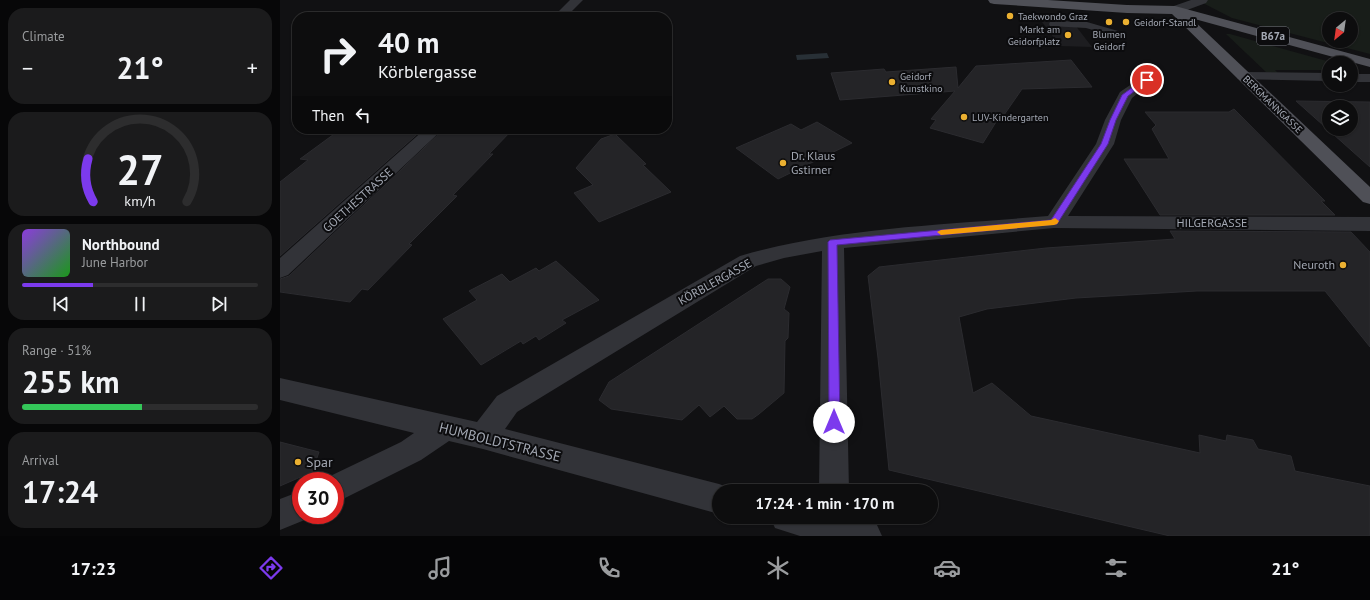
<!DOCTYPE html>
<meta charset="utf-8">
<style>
:root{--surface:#0d0d0e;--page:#1b1b1c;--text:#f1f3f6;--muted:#9a9c9e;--line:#2d2d2e;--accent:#7c3aed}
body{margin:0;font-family:"PT Sans",sans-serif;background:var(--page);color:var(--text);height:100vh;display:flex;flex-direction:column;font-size:15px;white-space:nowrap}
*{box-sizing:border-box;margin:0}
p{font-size:13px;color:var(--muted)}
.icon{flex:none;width:22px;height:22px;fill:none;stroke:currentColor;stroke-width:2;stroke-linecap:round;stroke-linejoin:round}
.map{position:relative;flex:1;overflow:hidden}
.details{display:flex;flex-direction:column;gap:8px;padding:8px;background:#070708;width:280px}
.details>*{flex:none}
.guide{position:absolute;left:12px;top:12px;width:380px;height:122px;border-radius:16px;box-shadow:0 1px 3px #0004,0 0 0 1px var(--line);background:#0d0d0e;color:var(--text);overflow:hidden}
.needle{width:26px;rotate:209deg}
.controls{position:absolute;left:1042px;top:12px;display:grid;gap:8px}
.controls a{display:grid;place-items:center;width:36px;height:36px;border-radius:50%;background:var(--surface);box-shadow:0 1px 3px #0004,0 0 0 1px var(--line);font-size:20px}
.speed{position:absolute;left:12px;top:472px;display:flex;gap:8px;font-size:20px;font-weight:700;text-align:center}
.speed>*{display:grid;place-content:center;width:52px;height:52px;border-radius:50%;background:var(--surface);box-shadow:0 1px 3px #0004,0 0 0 1px var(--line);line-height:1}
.speed .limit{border:6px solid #d22;background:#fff;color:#111}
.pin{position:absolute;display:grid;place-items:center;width:34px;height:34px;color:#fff;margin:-17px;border:2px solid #fff;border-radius:50%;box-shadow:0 1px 4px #0007}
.me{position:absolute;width:44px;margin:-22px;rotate:0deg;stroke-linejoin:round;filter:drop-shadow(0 0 3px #0008)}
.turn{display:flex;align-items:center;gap:14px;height:84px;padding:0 20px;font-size:18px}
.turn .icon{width:52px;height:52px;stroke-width:2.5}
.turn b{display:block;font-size:28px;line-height:34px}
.then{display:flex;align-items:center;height:38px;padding:0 20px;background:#0003;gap:8px;font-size:15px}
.big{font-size:30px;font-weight:700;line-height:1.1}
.details .widget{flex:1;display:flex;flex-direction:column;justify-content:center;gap:6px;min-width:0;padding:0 14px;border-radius:16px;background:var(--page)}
.details .dial{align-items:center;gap:0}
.dial svg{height:104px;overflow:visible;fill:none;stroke:var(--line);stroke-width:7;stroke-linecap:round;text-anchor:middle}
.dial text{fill:var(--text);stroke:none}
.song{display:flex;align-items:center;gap:12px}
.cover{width:48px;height:48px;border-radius:6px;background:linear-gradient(135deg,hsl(270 70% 55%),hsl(120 70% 35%))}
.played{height:4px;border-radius:2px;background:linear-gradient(90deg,var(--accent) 30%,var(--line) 30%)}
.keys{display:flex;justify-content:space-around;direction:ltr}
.heat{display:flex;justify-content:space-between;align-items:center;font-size:22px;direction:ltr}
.charge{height:6px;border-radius:3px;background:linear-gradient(90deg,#34c759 51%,var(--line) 0)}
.trip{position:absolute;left:432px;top:484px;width:226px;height:40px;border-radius:20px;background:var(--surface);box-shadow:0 1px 3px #0004,0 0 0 1px var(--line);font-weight:700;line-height:40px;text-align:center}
.tabs{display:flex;height:64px;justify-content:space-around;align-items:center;background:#050506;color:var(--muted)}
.tabs .icon{width:28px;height:28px}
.tabs .active{color:var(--accent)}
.tabs b{font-size:18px;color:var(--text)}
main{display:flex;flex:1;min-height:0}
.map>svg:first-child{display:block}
.built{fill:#1d1d20}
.green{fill:#181d19;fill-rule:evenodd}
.water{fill:#283036}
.building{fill:#242427;stroke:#2b2b2f;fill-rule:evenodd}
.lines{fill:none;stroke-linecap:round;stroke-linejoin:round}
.service{fill:#323338;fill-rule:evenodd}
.minor{fill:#323338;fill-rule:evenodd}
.primary{fill:#4f5057;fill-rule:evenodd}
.route{fill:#7c3aed;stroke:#51269a}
.slow{fill:#f59e0b}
.poi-dot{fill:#ebb031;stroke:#0c0c0e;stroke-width:1.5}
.labels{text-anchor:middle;stroke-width:4;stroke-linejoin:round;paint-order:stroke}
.far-poi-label{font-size:10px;fill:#a3a8b3;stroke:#0c0c0e;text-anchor:start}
.far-street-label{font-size:10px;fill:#a3a8b3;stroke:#0c0c0e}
.shield{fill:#0c0c0e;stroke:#767982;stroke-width:1}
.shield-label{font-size:11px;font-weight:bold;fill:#a3a8b3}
.poi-label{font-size:12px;fill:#a3a8b3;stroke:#0c0c0e;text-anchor:start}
.street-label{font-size:12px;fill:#a3a8b3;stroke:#0c0c0e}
.near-street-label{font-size:14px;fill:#a3a8b3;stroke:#0c0c0e}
.near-poi-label{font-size:14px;fill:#a3a8b3;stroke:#0c0c0e;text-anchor:start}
</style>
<main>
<section class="details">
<div class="widget"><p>Climate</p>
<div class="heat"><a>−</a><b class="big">21°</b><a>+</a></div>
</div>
<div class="widget dial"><svg viewBox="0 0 100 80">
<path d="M14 69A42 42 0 1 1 86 69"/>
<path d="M14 69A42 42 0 0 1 10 36" stroke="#7c3aed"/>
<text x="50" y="56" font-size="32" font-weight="700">27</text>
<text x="50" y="72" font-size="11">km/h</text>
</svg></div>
<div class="widget">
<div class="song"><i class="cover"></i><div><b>Northbound</b><p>June Harbor</p></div></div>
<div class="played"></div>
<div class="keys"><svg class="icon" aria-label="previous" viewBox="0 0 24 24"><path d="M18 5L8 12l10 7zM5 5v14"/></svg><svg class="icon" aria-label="pause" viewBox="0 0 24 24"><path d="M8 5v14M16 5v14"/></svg><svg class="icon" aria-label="next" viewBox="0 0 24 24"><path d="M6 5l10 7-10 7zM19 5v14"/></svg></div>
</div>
<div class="widget"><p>Range · 51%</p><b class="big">255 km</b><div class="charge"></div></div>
<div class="widget"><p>Arrival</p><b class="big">17:24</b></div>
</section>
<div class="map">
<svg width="1090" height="536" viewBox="0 0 1090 536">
<rect width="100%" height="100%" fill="#111113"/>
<path class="built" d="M756 14 786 18 790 25H795L812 47 780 46Z"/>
<g class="green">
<path d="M917 0H1090V54L952 18ZM1049 19H1071V41H1049Z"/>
<path d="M946 34H950L1054 63H1049V70H995L998 73 986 72Z"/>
</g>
<path class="water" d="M547 53 549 58 517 60 516 55Z"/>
<g class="building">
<path d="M791 60 812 87 742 89 724 115 721 114 703 143 650 128 656 120 651 119 675 91 560 100 551 73 604 69 606 72 676 67 678 88 696 66Z"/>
<path d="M1016 101 1090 102V167ZM1049 107H1071V129H1049Z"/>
<path d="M954 109 1045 201H1041L1055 215H880L844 159H889L872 129 876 125 865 112H949Z"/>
<path d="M537 122 572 143 498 179 456 148 511 124 521 130Z"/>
<path d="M61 129H143L0 256V182L28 160 20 159Z"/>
<path d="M164 129H233L209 154H213L173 195 177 196 129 244 132 245 88 290 82 289 70 302 0 292V279L9 276Z"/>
<path d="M335 134 366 164 363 165 391 192 319 222 294 193 313 185 296 168 321 139Z"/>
<path d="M890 231 1071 232 1090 252V347L1045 291H917L796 298 707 309 679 317 693 393 712 383 751 416 920 453 919 435 946 441 947 435 973 440 978 449 1011 456 1015 471 1090 486V536H890L609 470 598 358 588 276 599 267 766 248 895 239Z"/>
<path d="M276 261 319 300 282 320 286 323 259 340 256 336 243 344 241 341 201 365 163 319 197 300 189 291 222 274 230 282 256 268 259 271Z"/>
<path d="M488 279H501L510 287 504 309 509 313 508 338 505 341 504 393 479 414 472 419H457L444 406 430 417 419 405 402 420 331 409 319 400 329 382Z"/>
<path d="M0 442 39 452 32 472 0 486Z"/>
</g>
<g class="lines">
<path class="service" d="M774 21 807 22 838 31 839 33 834 36 806 28 770 26 769 24 770 22Z"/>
<g class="minor">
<path d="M290 0H303L286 17H273Z"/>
<path d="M911 0H928L926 3 899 13H891L889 10 891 7Z"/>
<path d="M963 72 1049 73V81L958 79 956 76 958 73Z"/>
<rect x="1071" y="74" width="19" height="8"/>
<path d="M867 76 872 77 874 80 852 98 841 120 834 144 788 216 1090 217V231L774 228 564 248 569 491H539L542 251 504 258 476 266 237 412 225 429 439 484 450 488 451 491H439V514L203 449 169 441 141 460 55 503V481H43L44 479 121 442 134 433 0 400V378L197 422 217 396 460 256C560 227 665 225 768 216L816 144 825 120 840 92 862 77Z"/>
<path d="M145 129H163L8 275 0 278V258Z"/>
<path d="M21 491V515H33L32 517 0 530V499Z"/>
<path d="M490 517H573L597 525 602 536H520L495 528Z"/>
</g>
<path class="primary" d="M708 0H768L847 5 895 6 1090 59V67L911 18 1090 187V204L1083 202 892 14 847 13 714 4 710 3Z"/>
</g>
<path class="route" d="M865 78 870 80 848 96 836 120 828 144 777 224 557 245 560 422 558 426 554 428 550 426 549 422 548 242 550 240 771 220 821 144 830 120 842 95Z"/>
<path class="slow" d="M775 218 779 221 777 224 774 225 661 235 657 232 661 230 771 220Z"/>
<g class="poi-dot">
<circle cx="730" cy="16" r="4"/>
<circle cx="829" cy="22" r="4"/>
<circle cx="846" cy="22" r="4"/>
<circle cx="788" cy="35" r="4"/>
<circle cx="612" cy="82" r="4"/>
<circle cx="684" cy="117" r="4"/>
<circle cx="503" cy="163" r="4"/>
<circle cx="1063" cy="265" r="4"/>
<circle cx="18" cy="462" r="4"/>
</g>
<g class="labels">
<g class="far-poi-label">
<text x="738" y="20">Taekwondo Graz</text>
<text x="854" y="26">Geidorf-Standl</text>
<text x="780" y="33" text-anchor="end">Markt am<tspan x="780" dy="12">Geidorfplatz</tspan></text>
<text x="829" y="38" text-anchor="middle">Blumen<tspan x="829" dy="12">Geidorf</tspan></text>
<text x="620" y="80">Geidorf<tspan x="620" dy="12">Kunstkino</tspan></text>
<text x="692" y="121">LUV-Kindergarten</text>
</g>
<g class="far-street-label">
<text transform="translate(993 104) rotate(44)" y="4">BERGMANNGASSE</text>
</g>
<rect class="shield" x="977" y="27" width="32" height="18" rx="3"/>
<g class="shield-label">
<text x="993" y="40">B67a</text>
</g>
<g class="poi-label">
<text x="511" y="160">Dr. Klaus<tspan x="511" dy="14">Gstirner</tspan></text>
<text x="1055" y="269" text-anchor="end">Neuroth</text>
</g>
<g class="street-label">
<text transform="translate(78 200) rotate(-42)" y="4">GOETHESTRASSE</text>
<text x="932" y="227">HILGERGASSE</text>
<text transform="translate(435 282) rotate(-29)" y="4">KÖRBLERGASSE</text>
</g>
<g class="near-street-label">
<text transform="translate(220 442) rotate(14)" y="5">HUMBOLDTSTRASSE</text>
</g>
<g class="near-poi-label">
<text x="26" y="467">Spar</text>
</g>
</g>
</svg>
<div class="controls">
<a><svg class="needle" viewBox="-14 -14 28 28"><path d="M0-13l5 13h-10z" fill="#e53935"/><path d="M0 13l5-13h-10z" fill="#9a9c9e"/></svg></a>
<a><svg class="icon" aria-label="sound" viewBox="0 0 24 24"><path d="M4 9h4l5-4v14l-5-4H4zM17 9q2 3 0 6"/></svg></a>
<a><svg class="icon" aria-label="layers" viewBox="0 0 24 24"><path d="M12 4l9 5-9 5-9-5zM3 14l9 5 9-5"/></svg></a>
</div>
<div class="speed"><div class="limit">30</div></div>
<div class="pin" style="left:867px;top:80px;background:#d93025"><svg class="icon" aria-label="arrive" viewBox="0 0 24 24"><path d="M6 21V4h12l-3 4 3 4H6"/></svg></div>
<svg class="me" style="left:554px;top:422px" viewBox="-20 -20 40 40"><circle r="19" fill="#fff"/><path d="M0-13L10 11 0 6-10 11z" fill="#7c3aed"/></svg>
<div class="trip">17:24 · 1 min · 170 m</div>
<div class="guide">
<div class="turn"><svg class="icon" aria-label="right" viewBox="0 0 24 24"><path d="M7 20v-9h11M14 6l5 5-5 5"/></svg><div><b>40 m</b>Körblergasse</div></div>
<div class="then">Then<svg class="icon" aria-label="left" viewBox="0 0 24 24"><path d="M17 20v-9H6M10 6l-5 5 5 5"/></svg></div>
</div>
</div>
</main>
<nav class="tabs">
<b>17:23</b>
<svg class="icon active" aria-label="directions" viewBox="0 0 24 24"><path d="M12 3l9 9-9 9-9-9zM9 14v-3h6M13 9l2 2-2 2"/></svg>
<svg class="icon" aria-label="music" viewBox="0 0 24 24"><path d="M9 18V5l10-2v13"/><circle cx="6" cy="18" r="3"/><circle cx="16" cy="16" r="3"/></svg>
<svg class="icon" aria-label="phone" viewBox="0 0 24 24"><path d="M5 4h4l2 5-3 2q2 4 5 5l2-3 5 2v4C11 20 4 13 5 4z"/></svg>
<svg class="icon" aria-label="climate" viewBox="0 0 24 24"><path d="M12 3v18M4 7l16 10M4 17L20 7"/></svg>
<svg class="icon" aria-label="car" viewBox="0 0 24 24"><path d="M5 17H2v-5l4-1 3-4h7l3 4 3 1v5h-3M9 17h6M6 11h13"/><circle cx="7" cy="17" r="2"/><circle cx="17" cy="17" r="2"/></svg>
<svg class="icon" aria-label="filters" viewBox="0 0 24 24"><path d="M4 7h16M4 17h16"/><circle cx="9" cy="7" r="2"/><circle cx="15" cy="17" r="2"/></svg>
<b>21°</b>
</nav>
